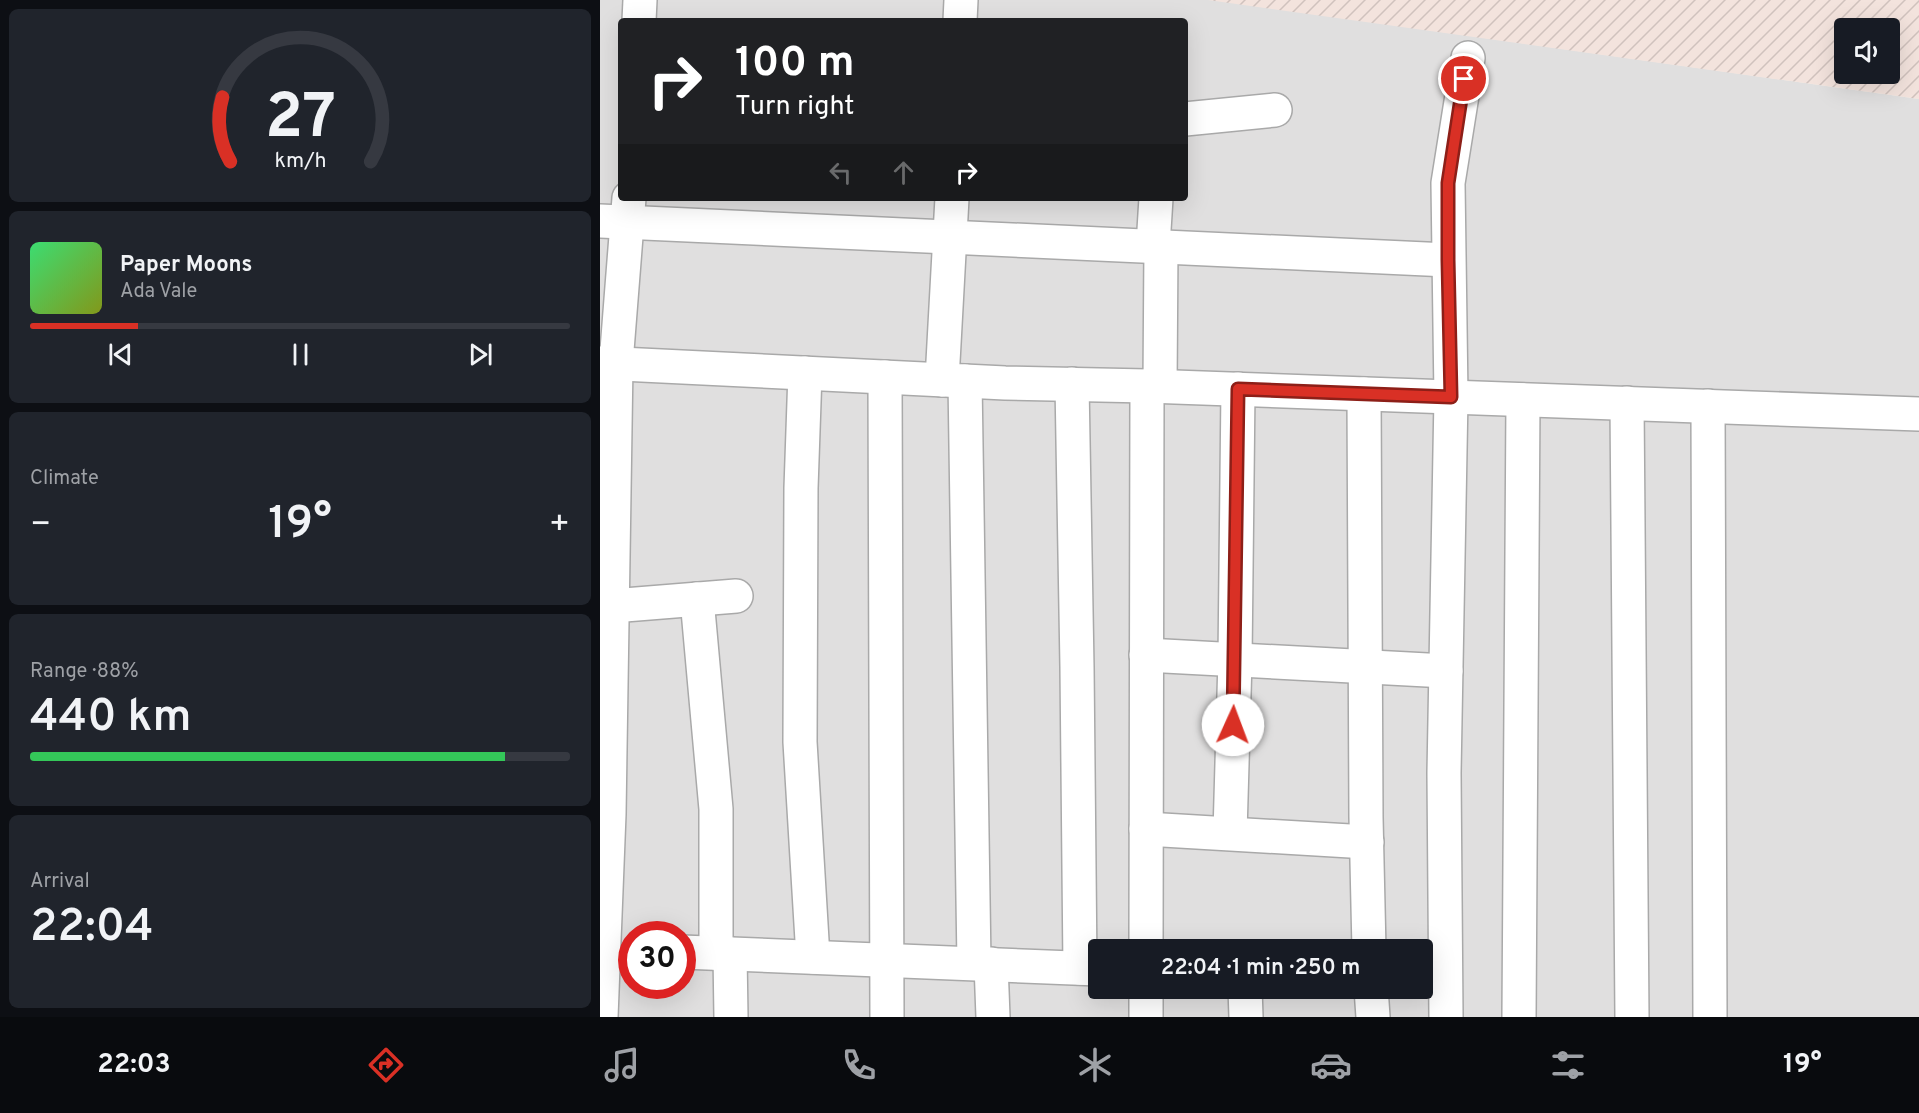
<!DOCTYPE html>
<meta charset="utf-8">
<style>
:root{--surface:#171b24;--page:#20242c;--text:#f1f3f6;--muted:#9ea1a6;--line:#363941;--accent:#d93025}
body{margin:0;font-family:Overpass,sans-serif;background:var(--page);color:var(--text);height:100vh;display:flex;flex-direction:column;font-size:22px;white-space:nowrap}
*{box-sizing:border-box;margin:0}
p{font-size:20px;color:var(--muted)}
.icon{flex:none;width:33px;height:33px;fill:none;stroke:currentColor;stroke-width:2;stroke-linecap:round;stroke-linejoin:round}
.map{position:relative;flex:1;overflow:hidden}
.sheet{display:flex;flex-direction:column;gap:9px;padding:9px;background:#0d0f14;width:600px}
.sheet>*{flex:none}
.guide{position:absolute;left:18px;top:18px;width:570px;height:183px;border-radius:6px;box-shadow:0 6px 24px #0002;background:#202124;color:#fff;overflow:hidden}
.fabs{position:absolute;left:1234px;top:18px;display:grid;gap:12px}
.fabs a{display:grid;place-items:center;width:66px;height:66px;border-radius:6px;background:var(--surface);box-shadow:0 6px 24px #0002;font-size:30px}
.speed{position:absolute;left:18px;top:921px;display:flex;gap:12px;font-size:30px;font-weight:700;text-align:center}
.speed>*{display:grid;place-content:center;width:78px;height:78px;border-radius:50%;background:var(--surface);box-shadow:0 6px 24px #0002;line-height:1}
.speed .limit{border:9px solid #d22;background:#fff;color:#111}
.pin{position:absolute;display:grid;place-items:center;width:51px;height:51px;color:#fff;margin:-26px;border:3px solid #fff;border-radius:50%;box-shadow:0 2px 6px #0007}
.me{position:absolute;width:66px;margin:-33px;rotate:2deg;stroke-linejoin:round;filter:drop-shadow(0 0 4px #0008)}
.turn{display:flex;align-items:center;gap:21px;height:126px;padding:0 18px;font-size:27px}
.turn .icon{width:78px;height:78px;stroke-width:2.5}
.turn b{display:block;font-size:42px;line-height:51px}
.lanes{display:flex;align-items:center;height:57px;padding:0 18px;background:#0003;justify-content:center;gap:30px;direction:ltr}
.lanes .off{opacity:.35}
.big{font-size:45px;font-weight:600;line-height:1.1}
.sheet .widget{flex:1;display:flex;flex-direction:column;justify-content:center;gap:9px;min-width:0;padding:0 21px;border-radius:9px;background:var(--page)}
.sheet .dial{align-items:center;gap:0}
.dial svg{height:156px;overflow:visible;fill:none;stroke:var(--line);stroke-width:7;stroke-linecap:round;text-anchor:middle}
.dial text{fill:var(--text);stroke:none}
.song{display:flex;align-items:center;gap:18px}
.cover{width:72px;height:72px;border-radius:9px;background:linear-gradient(135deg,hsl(140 70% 55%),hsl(70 70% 35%))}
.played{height:6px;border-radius:3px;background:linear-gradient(90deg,var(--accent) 20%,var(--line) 20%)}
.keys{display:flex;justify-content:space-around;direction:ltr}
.heat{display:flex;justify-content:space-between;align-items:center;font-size:33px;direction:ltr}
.charge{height:9px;border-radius:4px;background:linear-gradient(90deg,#34c759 88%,var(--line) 0)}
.trip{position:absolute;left:488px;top:939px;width:345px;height:60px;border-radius:6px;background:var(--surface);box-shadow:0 6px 24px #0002;font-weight:600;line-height:60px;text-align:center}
.menu{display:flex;height:96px;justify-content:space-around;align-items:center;background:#090b0e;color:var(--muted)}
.menu .icon{width:42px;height:42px}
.menu .on{color:var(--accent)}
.menu b{font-size:27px;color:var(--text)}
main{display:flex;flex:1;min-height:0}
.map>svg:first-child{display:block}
.residential{fill:#e0dfdf;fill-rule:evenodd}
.military{fill:url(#military-furrows);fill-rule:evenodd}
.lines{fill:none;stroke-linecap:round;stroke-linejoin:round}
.minor-casing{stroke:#a9a9a9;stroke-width:36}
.minor{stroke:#fff;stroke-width:33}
.route-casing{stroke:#8d1f18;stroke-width:15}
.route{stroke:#d93025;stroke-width:10}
</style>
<main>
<section class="sheet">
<div class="widget dial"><svg viewBox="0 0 100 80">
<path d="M14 69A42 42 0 1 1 86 69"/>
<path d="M14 69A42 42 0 0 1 10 36" stroke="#d93025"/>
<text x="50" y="56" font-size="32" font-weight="700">27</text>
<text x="50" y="72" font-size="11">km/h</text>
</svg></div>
<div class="widget">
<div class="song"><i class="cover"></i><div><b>Paper Moons</b><p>Ada Vale</p></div></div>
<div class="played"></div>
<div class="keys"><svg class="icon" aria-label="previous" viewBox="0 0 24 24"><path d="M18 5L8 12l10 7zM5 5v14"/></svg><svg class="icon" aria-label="pause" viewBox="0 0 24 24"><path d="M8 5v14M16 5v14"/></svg><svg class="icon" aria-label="next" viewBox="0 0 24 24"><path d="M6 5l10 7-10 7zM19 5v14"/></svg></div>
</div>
<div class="widget"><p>Climate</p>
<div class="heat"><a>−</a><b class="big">19°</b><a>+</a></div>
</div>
<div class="widget"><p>Range · 88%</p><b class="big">440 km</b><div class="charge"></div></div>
<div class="widget"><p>Arrival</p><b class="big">22:04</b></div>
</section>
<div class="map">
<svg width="1319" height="1017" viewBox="0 0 1319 1017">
<defs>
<pattern id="military-furrows" width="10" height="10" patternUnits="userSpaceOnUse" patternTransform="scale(1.5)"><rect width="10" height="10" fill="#f3e3dd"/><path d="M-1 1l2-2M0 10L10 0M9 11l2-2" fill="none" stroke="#d0c2bd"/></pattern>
</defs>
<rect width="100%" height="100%" fill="#f2efe9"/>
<path class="residential" d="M0 0H614L1319 99V1017H0ZM21 21H585V198H21ZM32 934H82V986H32ZM498 950H822V988H498Z"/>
<path class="military" d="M608 0H1319V99ZM1245 28H1290V74H1245Z"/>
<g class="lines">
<defs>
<g id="minor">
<path d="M39 21 40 0"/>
<path d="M360 21 361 0"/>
<path d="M585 119 675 110"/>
<path d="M0 221 848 260"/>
<path d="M553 246 556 198"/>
<path d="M0 363 405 383 547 386 1319 414"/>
<path d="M205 373 201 488 200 742 213 957"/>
<path d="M285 377 287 1017"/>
<path d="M342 380 352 198"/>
<path d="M365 381 374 963"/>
<path d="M472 384 477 667 480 968"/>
<path d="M560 386 561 247"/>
<path d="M764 394 766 817 769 950"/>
<path d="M1027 403 1032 1017"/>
<path d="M1108 406 1110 1017"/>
<path d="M97 599 116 809V953"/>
<path d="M12 606 136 596"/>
<path d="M546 655 846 671"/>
<path d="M546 829 767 842"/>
<path d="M630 833 635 660 638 389"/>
<path d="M546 950 547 386"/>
<path d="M82 952 498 969"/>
<path d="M130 954 131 1017"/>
<path d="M391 964 393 1017"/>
<path d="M645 988 646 1017"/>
<path d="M771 988 773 1017"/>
<path d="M1 1017 9 814 16 363 29 198"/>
<path d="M546 1017V988"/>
<path d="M846 1017 844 773 851 397 848 183 868 58"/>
<path d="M919 1017 923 400"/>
</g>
</defs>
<use href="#minor" class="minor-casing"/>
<use href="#minor" class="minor"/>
</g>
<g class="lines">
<defs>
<path id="route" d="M633 725 638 389 851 397 848 260V183L864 79"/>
</defs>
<use href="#route" class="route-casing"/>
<use href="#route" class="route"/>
</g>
</svg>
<div class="fabs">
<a><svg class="icon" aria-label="sound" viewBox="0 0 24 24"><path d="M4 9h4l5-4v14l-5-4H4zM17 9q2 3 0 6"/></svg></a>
</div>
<div class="speed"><div class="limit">30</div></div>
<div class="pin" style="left:864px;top:79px;background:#d93025"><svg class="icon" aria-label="arrive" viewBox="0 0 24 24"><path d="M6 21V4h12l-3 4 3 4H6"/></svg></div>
<svg class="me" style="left:633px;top:725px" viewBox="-20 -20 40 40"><circle r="19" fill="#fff"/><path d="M0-13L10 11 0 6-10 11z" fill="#d93025"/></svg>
<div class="trip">22:04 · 1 min · 250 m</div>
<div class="guide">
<div class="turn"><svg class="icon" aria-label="right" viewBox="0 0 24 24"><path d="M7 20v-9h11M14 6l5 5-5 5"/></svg><div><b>100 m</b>Turn right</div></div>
<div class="lanes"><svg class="icon off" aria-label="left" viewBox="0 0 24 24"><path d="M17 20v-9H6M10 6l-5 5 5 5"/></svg><svg class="icon off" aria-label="ahead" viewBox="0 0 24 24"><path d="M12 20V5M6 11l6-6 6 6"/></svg><svg class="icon" aria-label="right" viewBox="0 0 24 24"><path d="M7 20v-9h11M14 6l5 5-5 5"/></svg></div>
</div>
</div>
</main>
<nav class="menu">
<b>22:03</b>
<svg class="icon on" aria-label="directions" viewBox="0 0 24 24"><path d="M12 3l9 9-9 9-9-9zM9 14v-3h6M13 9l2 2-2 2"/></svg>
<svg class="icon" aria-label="music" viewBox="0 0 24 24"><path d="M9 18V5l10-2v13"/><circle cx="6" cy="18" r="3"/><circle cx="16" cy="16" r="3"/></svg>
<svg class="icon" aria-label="phone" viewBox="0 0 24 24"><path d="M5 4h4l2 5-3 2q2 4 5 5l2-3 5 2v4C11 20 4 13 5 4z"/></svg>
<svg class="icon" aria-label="climate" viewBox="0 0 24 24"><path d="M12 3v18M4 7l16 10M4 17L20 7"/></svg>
<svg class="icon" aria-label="car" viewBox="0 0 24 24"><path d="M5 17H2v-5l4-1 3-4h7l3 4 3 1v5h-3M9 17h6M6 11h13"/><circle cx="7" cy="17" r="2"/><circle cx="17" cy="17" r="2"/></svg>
<svg class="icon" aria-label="filters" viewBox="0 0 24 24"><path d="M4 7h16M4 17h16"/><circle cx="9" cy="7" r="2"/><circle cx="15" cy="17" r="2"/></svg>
<b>19°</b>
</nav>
